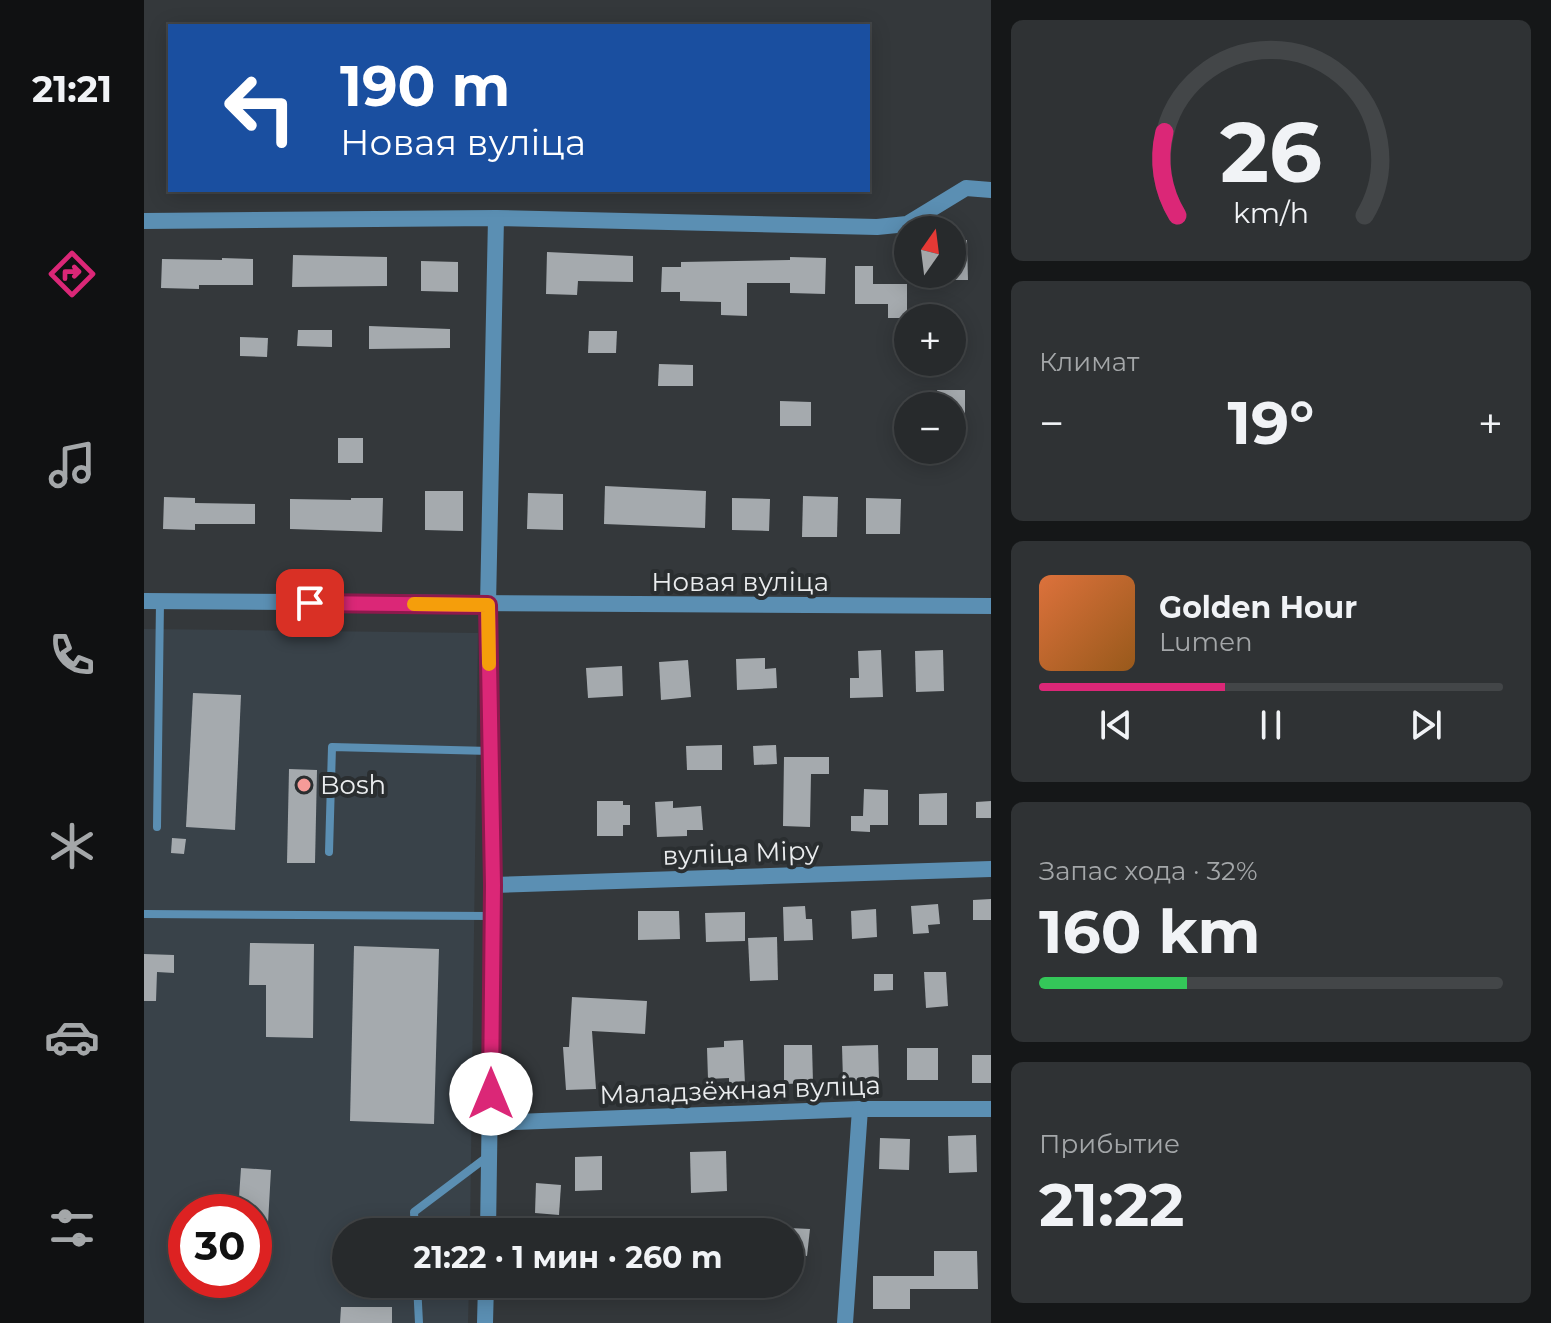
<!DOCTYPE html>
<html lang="ru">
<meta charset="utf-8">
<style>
:root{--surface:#272a2c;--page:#2f3234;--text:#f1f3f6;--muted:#a4a7a9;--line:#434648;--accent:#db2777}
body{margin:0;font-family:Montserrat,sans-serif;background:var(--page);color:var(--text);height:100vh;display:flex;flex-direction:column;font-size:30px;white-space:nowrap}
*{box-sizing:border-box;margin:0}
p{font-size:26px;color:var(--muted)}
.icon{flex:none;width:44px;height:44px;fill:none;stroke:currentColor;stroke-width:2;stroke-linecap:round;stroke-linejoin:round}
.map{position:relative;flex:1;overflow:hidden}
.side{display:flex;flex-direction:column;gap:20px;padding:20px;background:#151718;width:560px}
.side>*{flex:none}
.top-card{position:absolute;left:24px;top:24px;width:702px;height:168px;border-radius:0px;box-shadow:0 4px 20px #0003,0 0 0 2px var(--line);background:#1a4fa0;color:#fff;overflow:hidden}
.needle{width:52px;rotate:14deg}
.controls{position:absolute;left:750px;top:216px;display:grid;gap:16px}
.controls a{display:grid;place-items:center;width:72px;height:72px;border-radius:50%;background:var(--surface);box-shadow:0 4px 20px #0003,0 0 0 2px var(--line);font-size:40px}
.speed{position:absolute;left:24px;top:1194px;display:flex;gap:16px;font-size:40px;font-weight:700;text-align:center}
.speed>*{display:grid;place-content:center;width:104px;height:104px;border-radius:50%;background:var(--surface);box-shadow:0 4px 20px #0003,0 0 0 2px var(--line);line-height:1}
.speed .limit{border:12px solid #d22;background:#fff;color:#111}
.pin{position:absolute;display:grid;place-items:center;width:68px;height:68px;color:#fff;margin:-34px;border-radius:16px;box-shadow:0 4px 12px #0006}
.me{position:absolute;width:88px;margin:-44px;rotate:0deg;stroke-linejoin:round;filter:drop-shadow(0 0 6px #0008)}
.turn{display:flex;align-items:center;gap:28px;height:168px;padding:0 40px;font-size:36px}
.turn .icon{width:104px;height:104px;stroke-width:2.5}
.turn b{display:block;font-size:56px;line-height:68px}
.big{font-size:60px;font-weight:700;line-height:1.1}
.side .tile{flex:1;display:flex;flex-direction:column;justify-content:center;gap:12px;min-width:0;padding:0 28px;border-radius:12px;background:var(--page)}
.side .dial{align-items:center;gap:0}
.dial svg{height:208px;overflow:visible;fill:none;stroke:var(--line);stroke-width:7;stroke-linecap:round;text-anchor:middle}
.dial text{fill:var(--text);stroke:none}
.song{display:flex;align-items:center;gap:24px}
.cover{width:96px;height:96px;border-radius:12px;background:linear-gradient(135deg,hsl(20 70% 55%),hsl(30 70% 35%))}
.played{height:8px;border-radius:4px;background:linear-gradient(90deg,var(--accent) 40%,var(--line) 40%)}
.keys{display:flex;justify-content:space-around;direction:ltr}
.heat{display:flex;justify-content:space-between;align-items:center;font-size:44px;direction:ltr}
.charge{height:12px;border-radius:6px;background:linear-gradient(90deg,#34c759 32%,var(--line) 0)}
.trip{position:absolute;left:188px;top:1218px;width:472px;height:80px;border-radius:40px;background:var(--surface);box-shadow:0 4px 20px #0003,0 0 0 2px var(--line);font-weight:700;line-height:80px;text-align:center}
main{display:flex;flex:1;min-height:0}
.menu{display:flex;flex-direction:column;width:144px;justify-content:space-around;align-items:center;background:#101112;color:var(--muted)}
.menu .icon{width:56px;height:56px}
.menu .current{color:var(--accent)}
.menu b{font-size:36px;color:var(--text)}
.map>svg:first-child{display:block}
.built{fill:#394249;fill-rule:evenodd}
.building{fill:#a5aaae}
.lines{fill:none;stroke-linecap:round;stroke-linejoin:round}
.service{stroke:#5b8fb3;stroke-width:8}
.minor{stroke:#5b8fb3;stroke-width:16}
.tertiary{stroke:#5b8fb3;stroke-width:16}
.route-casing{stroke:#8e194d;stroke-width:20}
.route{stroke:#db2777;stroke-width:14}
.slow{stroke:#f59e0b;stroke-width:14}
.poi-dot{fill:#f59b98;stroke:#2a2e30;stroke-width:3}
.labels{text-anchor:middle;stroke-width:8;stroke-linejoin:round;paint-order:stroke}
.street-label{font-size:26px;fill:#eaecee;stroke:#2a2e30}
.poi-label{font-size:26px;fill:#eaecee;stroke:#2a2e30;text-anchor:start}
</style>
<main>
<nav class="menu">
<b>21:21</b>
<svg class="icon current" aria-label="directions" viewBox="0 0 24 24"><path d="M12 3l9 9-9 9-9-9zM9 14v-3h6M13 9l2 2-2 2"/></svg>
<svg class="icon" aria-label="music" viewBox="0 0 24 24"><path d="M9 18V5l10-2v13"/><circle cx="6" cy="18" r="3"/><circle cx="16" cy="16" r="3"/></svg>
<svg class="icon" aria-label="phone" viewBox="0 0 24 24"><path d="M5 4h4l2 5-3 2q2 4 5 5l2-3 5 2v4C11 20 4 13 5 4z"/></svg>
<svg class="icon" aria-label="climate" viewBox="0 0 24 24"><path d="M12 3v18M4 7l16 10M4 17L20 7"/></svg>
<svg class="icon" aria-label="car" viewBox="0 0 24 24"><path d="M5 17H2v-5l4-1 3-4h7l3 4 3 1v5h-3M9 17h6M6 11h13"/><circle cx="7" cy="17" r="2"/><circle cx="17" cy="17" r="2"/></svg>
<svg class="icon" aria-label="filters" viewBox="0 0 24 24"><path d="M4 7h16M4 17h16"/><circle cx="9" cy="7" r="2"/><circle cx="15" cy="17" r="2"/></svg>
</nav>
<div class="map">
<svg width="847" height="1323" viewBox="0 0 847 1323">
<rect width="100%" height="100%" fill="#34383b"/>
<path class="built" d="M0 629 334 633 326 1232H202V1284H325L324 1323H0ZM42 1212H110V1280H42Z"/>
<g class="building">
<path d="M808 240H823L824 280H808Z"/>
<path d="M403 252 489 256V282L434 281 433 295 402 294Z"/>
<path d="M149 255 243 257V286L148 287Z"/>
<path d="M646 257 682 258 681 294 646 293V283H603V316L577 315V302L536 301V292H517L518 267H537V262L646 260Z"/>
<path d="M78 258 109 259V285H55V289L17 288 18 259 78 260Z"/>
<path d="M277 261 314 262V292L277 291Z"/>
<path d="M711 266H729V284H763V318H744V304H711Z"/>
<path d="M225 326 306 329V348L225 349Z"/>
<path d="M154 330H188V347L153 346Z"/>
<path d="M445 331H473L472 353H444Z"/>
<path d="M96 337 124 338 123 357 96 356Z"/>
<path d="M515 364 549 365V386H514Z"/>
<path d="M793 390H821V424H808V406H793Z"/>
<path d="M636 401 667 402V426H636Z"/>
<rect x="194" y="438" width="25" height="25"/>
<path d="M461 486 562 491 561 528 460 524Z"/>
<path d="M281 491H319V531L281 530Z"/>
<path d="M384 493 419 494V530L383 529Z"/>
<path d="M659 496 694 497 693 537H658Z"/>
<path d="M20 497 51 498V503L111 504V524H51V530L19 529Z"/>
<path d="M207 498H239L238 532 146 529V499L207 500Z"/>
<path d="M588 498 626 499 625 531 588 530Z"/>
<path d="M722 498 757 499 756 534H722Z"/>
<path d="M737 650 739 697 706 698V678H715L714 651Z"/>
<path d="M799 650 800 691 772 692 771 651Z"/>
<path d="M621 658V669L632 668 633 688 593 690 592 659Z"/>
<path d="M544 660 547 697 517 700 515 662Z"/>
<path d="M478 666 479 696 444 698 442 668Z"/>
<path d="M49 693 97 695 91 830 42 827Z"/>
<path d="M578 745V770H543L542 746Z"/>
<path d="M632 745 633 764 610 765 609 746Z"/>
<path d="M640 757H685V774H667L666 827 639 826Z"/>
<path d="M145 769 173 770 171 863H143Z"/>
<path d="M720 789 744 790V825H726V832L707 831V816H719Z"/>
<path d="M803 793V825H775V794Z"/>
<path d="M453 801H479V805H486V825H479V836H453Z"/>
<path d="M529 801V808L557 806 559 830H543V836L513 837 511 802Z"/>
<path d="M847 801V818H832V802Z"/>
<path d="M28 838 42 839 40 854 27 853Z"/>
<path d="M847 899V920H829V900Z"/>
<path d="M794 904 796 924 784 925 785 933 769 934 767 906Z"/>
<path d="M661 906 662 919H668L669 940 640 941 639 907Z"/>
<path d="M732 909 733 937 708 939 707 911Z"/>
<path d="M494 911H535L536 939 494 940Z"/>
<path d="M601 912V941L562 942 561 913Z"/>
<path d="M633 937 634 980 606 981 604 938Z"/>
<path d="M106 943 170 944 169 1038 122 1037V985H105Z"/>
<path d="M210 946 295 949 290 1124 206 1121Z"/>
<path d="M0 954 30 955V973L13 972 12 1001H0Z"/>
<path d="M780 972H802L804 1006 782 1008Z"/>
<path d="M730 974H749V990L730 991Z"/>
<path d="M428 997 503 1001 501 1034 448 1031 452 1089 422 1090 419 1047H425Z"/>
<path d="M599 1040 601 1084 585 1085V1078L564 1079 563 1048 580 1047V1041Z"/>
<path d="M640 1045H668L669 1083 640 1084Z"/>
<path d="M734 1045 735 1080 699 1081 698 1046Z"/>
<rect x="763" y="1048" width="31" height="32"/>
<rect x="828" y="1055" width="19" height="28"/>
<path d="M832 1135 833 1172 805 1173 804 1136Z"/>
<path d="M736 1138 766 1139 765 1170 735 1169Z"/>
<path d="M582 1151 583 1191 547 1193 546 1152Z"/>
<path d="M458 1156V1190L431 1191V1157Z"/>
<path d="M97 1168 127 1170 124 1223 110 1222V1212H94Z"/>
<path d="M392 1183 417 1185 415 1215 391 1213Z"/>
<path d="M646 1228 666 1229 663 1256 646 1254Z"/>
<path d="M790 1251H833L834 1289H766V1309H729V1276H790Z"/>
<path d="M197 1307H248V1323H196Z"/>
</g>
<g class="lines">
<g class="service">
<path d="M13 827 16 602"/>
<path d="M185 852 188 747 346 751"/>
<path d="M0 914 348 916"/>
<path d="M271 1232 270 1212 343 1157"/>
<path d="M273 1284 275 1323"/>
</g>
<g class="minor">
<path d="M0 221 352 218 733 227 763 224 822 188 847 190"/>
<path d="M349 885 847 869"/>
<path d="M347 1123 716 1109H847"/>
<path d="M344 1232 349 885 344 605 352 218"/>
<path d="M341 1323 342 1284"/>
<path d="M701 1323 716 1109"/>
</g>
<path class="tertiary" d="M0 601 847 606"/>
</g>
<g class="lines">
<defs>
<path id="route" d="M166 603 344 605 349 885 347 1094"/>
</defs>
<use href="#route" class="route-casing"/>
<use href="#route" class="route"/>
<path class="slow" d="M270 604 344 605 345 664"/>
</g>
<circle class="poi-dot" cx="160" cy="785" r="8"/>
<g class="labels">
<g class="street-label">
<text x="596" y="591">Новая вуліца</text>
<text transform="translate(597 853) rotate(-2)" y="9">вуліца Міру</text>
<text transform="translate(596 1090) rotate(-2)" y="9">Маладзёжная вуліца</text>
</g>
<g class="poi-label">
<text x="176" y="794">Bosh</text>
</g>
</g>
</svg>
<div class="controls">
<a><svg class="needle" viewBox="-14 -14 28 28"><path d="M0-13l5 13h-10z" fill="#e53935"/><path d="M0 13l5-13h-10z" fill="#a4a7a9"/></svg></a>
<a>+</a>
<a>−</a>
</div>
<div class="speed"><div class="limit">30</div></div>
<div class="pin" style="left:166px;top:603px;background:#d93025"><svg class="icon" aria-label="arrive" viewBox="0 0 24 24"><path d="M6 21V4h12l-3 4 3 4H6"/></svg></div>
<svg class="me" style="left:347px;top:1094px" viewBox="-20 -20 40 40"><circle r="19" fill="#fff"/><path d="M0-13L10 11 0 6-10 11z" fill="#db2777"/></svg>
<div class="trip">21:22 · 1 мин · 260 m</div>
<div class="top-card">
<div class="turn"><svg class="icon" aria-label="left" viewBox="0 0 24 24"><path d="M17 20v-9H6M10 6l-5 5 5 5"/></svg><div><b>190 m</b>Новая вуліца</div></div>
</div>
</div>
<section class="side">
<div class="tile dial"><svg viewBox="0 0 100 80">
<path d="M14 69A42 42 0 1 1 86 69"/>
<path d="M14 69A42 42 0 0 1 9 37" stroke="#db2777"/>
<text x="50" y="56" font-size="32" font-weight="700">26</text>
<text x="50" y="72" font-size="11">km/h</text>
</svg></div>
<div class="tile"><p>Климат</p>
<div class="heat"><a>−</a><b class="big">19°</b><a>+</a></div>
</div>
<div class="tile">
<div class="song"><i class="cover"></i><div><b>Golden Hour</b><p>Lumen</p></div></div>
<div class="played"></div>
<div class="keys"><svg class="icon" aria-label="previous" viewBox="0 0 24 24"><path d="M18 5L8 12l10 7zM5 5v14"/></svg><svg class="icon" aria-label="pause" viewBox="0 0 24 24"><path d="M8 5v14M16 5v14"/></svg><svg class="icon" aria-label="next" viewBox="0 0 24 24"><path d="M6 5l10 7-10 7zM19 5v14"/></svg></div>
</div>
<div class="tile"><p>Запас хода · 32%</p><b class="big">160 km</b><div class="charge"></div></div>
<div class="tile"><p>Прибытие</p><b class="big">21:22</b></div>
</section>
</main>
